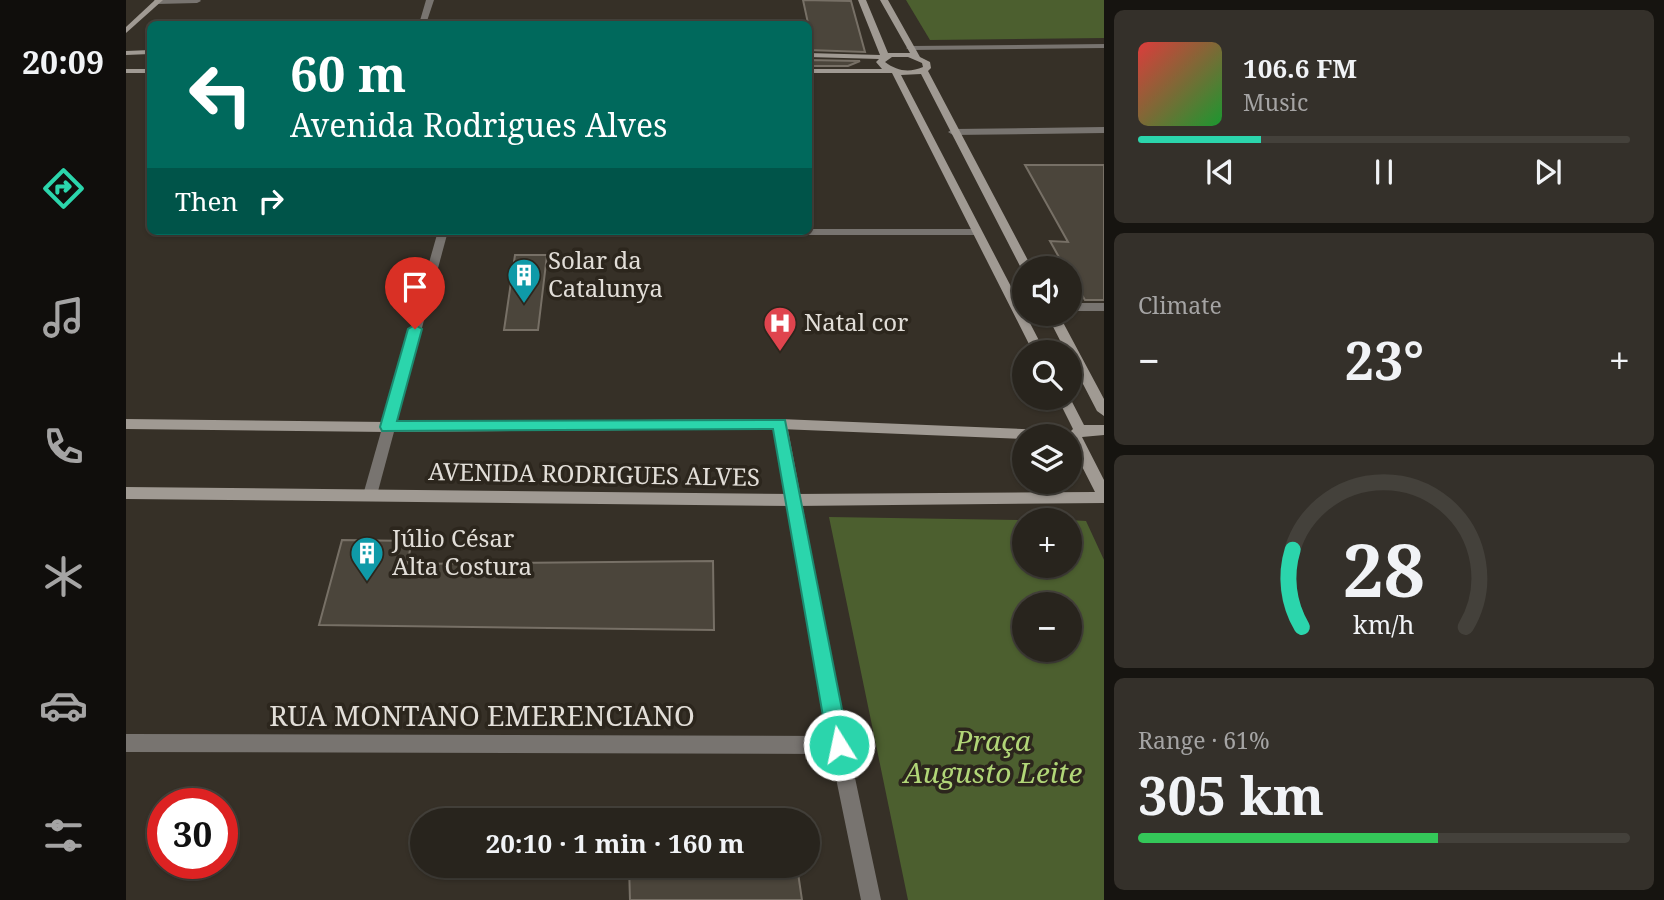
<!DOCTYPE html>
<meta charset="utf-8">
<style>
:root{--surface:#28241d;--page:#34302a;--text:#f1f3f6;--muted:#a5a4a4;--line:#44413b;--accent:#2bd5ac}
body{margin:0;font-family:"Noto Serif",serif;background:var(--page);color:var(--text);height:100vh;display:flex;flex-direction:column;font-size:26px;white-space:nowrap}
*{box-sizing:border-box;margin:0}
p{font-size:23px;color:var(--muted)}
.icon{flex:none;width:38px;height:38px;fill:none;stroke:currentColor;stroke-width:2;stroke-linecap:round;stroke-linejoin:round}
.map{position:relative;flex:1;overflow:hidden}
.sheet{display:flex;flex-direction:column;gap:10px;padding:10px;background:#161410;width:560px}
.sheet>*{flex:none}
.top-card{position:absolute;left:21px;top:21px;width:665px;height:214px;border-radius:10px;box-shadow:0 2px 5px #0004,0 0 0 2px var(--line);background:#00695c;color:#fff;overflow:hidden}
.controls{position:absolute;left:886px;top:256px;display:grid;gap:14px}
.controls a{display:grid;place-items:center;width:70px;height:70px;border-radius:50%;background:var(--surface);box-shadow:0 2px 5px #0004,0 0 0 2px var(--line);font-size:35px}
.speed{position:absolute;left:21px;top:788px;display:flex;gap:14px;font-size:35px;font-weight:700;text-align:center}
.speed>*{display:grid;place-content:center;width:91px;height:91px;border-radius:50%;background:var(--surface);box-shadow:0 2px 5px #0004,0 0 0 2px var(--line);line-height:1}
.speed .limit{border:10px solid #d22;background:#fff;color:#111}
.pin{position:absolute;display:grid;place-items:center;width:60px;height:60px;color:#fff;margin:-72px -30px;border-radius:50% 50% 50% 0;rotate:-45deg;box-shadow:0 0 7px #0007}
.pin .icon{rotate:45deg}
.me{position:absolute;width:77px;margin:-38px;rotate:350deg;stroke-linejoin:round;filter:drop-shadow(0 0 5px #0008)}
.turn{display:flex;align-items:center;gap:24px;height:147px;padding:0 28px;font-size:32px}
.turn .icon{width:91px;height:91px;stroke-width:2.5}
.turn b{display:block;font-size:49px;line-height:60px}
.then{display:flex;align-items:center;height:66px;padding:0 28px;background:#0003;gap:14px;font-size:26px}
.big{font-size:52px;font-weight:700;line-height:1.1}
.sheet .widget{flex:1;display:flex;flex-direction:column;justify-content:center;gap:10px;min-width:0;padding:0 24px;border-radius:10px;background:var(--page)}
.sheet .dial{align-items:center;gap:0}
.dial svg{height:182px;overflow:visible;fill:none;stroke:var(--line);stroke-width:7;stroke-linecap:round;text-anchor:middle}
.dial text{fill:var(--text);stroke:none}
.song{display:flex;align-items:center;gap:21px}
.cover{width:84px;height:84px;border-radius:10px;background:linear-gradient(135deg,hsl(0 70% 55%),hsl(130 70% 35%))}
.played{height:7px;border-radius:4px;background:linear-gradient(90deg,var(--accent) 25%,var(--line) 25%)}
.keys{display:flex;justify-content:space-around;direction:ltr}
.heat{display:flex;justify-content:space-between;align-items:center;font-size:38px;direction:ltr}
.charge{height:10px;border-radius:5px;background:linear-gradient(90deg,#34c759 61%,var(--line) 0)}
.trip{position:absolute;left:284px;top:808px;width:410px;height:70px;border-radius:35px;background:var(--surface);box-shadow:0 2px 5px #0004,0 0 0 2px var(--line);font-weight:700;line-height:70px;text-align:center}
main{display:flex;flex:1;min-height:0}
.dock{display:flex;flex-direction:column;width:126px;justify-content:space-around;align-items:center;background:#100e0c;color:var(--muted)}
.dock .icon{width:49px;height:49px}
.dock .active{color:var(--accent)}
.dock b{font-size:32px;color:var(--text)}
.map>svg:first-child{display:block}
.green{fill:#4c5f2f;fill-rule:evenodd}
.building{fill:#4b453b;stroke:#777066;stroke-width:2}
.lines{fill:none;stroke-linecap:round;stroke-linejoin:round}
.lane{fill:#787470;fill-rule:evenodd}
.street{fill:#787470;fill-rule:evenodd}
.secondary{fill:#a09a93;fill-rule:evenodd}
.route{fill:#2bd5ac;stroke:#1c8a70;stroke-width:2}
.labels{text-anchor:middle;stroke-width:7;stroke-linejoin:round;paint-order:stroke}
.poi-label{font-size:24px;fill:#e2ded8;stroke:#2c261d;text-anchor:start}
.street-label{font-size:24px;fill:#e2ded8;stroke:#2c261d}
.near-street-label{font-size:28px;fill:#e2ded8;stroke:#2c261d}
.near-park-label{font-size:28px;font-style:italic;fill:#b1d677;stroke:#2c261d}
</style>
<main>
<nav class="dock">
<b>20:09</b>
<svg class="icon active" aria-label="directions" viewBox="0 0 24 24"><path d="M12 3l9 9-9 9-9-9zM9 14v-3h6M13 9l2 2-2 2"/></svg>
<svg class="icon" aria-label="music" viewBox="0 0 24 24"><path d="M9 18V5l10-2v13"/><circle cx="6" cy="18" r="3"/><circle cx="16" cy="16" r="3"/></svg>
<svg class="icon" aria-label="phone" viewBox="0 0 24 24"><path d="M5 4h4l2 5-3 2q2 4 5 5l2-3 5 2v4C11 20 4 13 5 4z"/></svg>
<svg class="icon" aria-label="climate" viewBox="0 0 24 24"><path d="M12 3v18M4 7l16 10M4 17L20 7"/></svg>
<svg class="icon" aria-label="car" viewBox="0 0 24 24"><path d="M5 17H2v-5l4-1 3-4h7l3 4 3 1v5h-3M9 17h6M6 11h13"/><circle cx="7" cy="17" r="2"/><circle cx="17" cy="17" r="2"/></svg>
<svg class="icon" aria-label="filters" viewBox="0 0 24 24"><path d="M4 7h16M4 17h16"/><circle cx="9" cy="7" r="2"/><circle cx="15" cy="17" r="2"/></svg>
</nav>
<div class="map">
<svg width="978" height="900" viewBox="0 0 978 900">
<rect width="100%" height="100%" fill="#363027"/>
<g class="green">
<path d="M780 0H978V38L804 40Z"/>
<path d="M703 517 898 520V565H943V520L960 521 978 560V900H782ZM898 604H943V649H898Z"/>
</g>
<g class="building">
<path d="M677 0 725 1 739 52 682 50V23Z"/>
<path d="M682 60 734 61 722 66H682Z"/>
<path d="M899 165H978V300H959L943 274V268H939L924 241 942 242Z"/>
<path d="M389 255H421L412 330H378Z"/>
<path d="M216 540 286 541 281 564 587 561 588 630 193 625Z"/>
<path d="M503 819 665 820V821H503Z"/>
<path d="M503 866H671L676 900H504Z"/>
</g>
<g class="lines">
<g class="lane">
<path d="M28 0H74L75 1 71 3 31 4Z"/>
<path d="M300 0H308L300 24H293Z"/>
<path d="M682 229H849L854 232 849 235H606L601 232 682 231Z"/>
</g>
<g class="street">
<path d="M978 44V48L784 50 780 48 784 46Z"/>
<path d="M978 127V133L827 135 822 132 827 129Z"/>
<path d="M312 231H322L251 495 249 499H239L237 495Z"/>
<rect x="943" y="303" width="35" height="8"/>
<path d="M654 419 661 424 722 745 755 900H735L705 754 0 752V734L702 736 647 424Z"/>
</g>
<g class="secondary">
<path d="M29 0H37L0 33V27Z"/>
<path d="M732 0H740L762 53H784L754 0H762L794 57 804 62 805 68 802 71 906 268H898V271L895 268 795 74 775 75 919 352H907L766 73H682V69H756L750 62 753 59 682 57V53L754 55ZM766 57H782L796 63 797 67C783 73 771 71 759 62Z"/>
<path d="M24 50V54L0 55V51Z"/>
<rect x="0" y="69" width="24" height="4"/>
<path d="M920 313H932L978 399V416L971 411 943 357V352H940Z"/>
<path d="M943 396 958 425H978V435L956 437 978 480V503L668 506 0 499V487L668 494 969 492 943 441V436H898V439L654 429 261 432 0 429V419L261 422 654 419 945 431 947 429 931 397Z"/>
</g>
</g>
<path class="route" d="M289 325 296 329 271 421 659 420 723 745 720 752 713 755 705 752 702 745 647 429 256 431 254 427 282 329Z"/>
<defs>
<symbol id="building-pin" viewBox="-11 -11 22 30"><path d="M0 17L-7.5 6A9.5 9.5 0 1 1 7.5 6Z" fill="#0f9aa8" stroke="#2c261d"/><path d="M-4-6H4V6H1V3H-1V6H-4ZM-2.5-4.3h1.7v1.8h-1.7ZM.8-4.3h1.7v1.8H.8ZM-2.5-1h1.7V.8h-1.7ZM.8-1h1.7V.8H.8Z" fill="#fff"/></symbol>
<symbol id="hospital-pin" viewBox="-11 -11 22 30"><path d="M0 17L-7.5 6A9.5 9.5 0 1 1 7.5 6Z" fill="#e0444e" stroke="#2c261d"/><path d="M-5-5h3v3.5h4V-5h3V5h-3V1.5h-4V5h-3Z" fill="#fff"/></symbol>
</defs>
<g fill-rule="evenodd">
<use href="#building-pin" x="379" y="256" width="38" height="52"/>
<use href="#hospital-pin" x="635" y="304" width="38" height="52"/>
<use href="#building-pin" x="222" y="534" width="38" height="52"/>
</g>
<g class="labels">
<g class="poi-label">
<text x="422" y="269">Solar da<tspan x="422" dy="28">Catalunya</tspan></text>
<text x="678" y="331">Natal cor</text>
<text x="266" y="547">Júlio César<tspan x="266" dy="28">Alta Costura</tspan></text>
</g>
<g class="street-label">
<text transform="translate(468 475) rotate(1)" y="8">AVENIDA RODRIGUES ALVES</text>
</g>
<g class="near-street-label">
<text x="356" y="726">RUA MONTANO EMERENCIANO</text>
</g>
<g class="near-park-label">
<text x="867" y="751">Praça<tspan x="867" dy="32">Augusto Leite</tspan></text>
</g>
</g>
</svg>
<div class="controls">
<a><svg class="icon" aria-label="sound" viewBox="0 0 24 24"><path d="M4 9h4l5-4v14l-5-4H4zM17 9q2 3 0 6"/></svg></a>
<a><svg class="icon" aria-label="search" viewBox="0 0 24 24"><circle cx="10" cy="10" r="6"/><path d="M15 15l6 6"/></svg></a>
<a><svg class="icon" aria-label="layers" viewBox="0 0 24 24"><path d="M12 4l9 5-9 5-9-5zM3 14l9 5 9-5"/></svg></a>
<a>+</a>
<a>−</a>
</div>
<div class="speed"><div class="limit">30</div></div>
<div class="pin" style="left:289px;top:329px;background:#d93025"><svg class="icon" aria-label="arrive" viewBox="0 0 24 24"><path d="M6 21V4h12l-3 4 3 4H6"/></svg></div>
<svg class="me" style="left:713px;top:745px" viewBox="-20 -20 40 40"><circle r="17" fill="#2bd5ac" stroke="#fff" stroke-width="3"/><path d="M0-11L8 9 0 5-8 9z" fill="#fff"/></svg>
<div class="trip">20:10 · 1 min · 160 m</div>
<div class="top-card">
<div class="turn"><svg class="icon" aria-label="left" viewBox="0 0 24 24"><path d="M17 20v-9H6M10 6l-5 5 5 5"/></svg><div><b>60 m</b>Avenida Rodrigues Alves</div></div>
<div class="then">Then<svg class="icon" aria-label="right" viewBox="0 0 24 24"><path d="M7 20v-9h11M14 6l5 5-5 5"/></svg></div>
</div>
</div>
<section class="sheet">
<div class="widget">
<div class="song"><i class="cover"></i><div><b>106.6 FM</b><p>Music</p></div></div>
<div class="played"></div>
<div class="keys"><svg class="icon" aria-label="previous" viewBox="0 0 24 24"><path d="M18 5L8 12l10 7zM5 5v14"/></svg><svg class="icon" aria-label="pause" viewBox="0 0 24 24"><path d="M8 5v14M16 5v14"/></svg><svg class="icon" aria-label="next" viewBox="0 0 24 24"><path d="M6 5l10 7-10 7zM19 5v14"/></svg></div>
</div>
<div class="widget"><p>Climate</p>
<div class="heat"><a>−</a><b class="big">23°</b><a>+</a></div>
</div>
<div class="widget dial"><svg viewBox="0 0 100 80">
<path d="M14 69A42 42 0 1 1 86 69"/>
<path d="M14 69A42 42 0 0 1 10 35" stroke="#2bd5ac"/>
<text x="50" y="56" font-size="32" font-weight="700">28</text>
<text x="50" y="72" font-size="11">km/h</text>
</svg></div>
<div class="widget"><p>Range · 61%</p><b class="big">305 km</b><div class="charge"></div></div>
</section>
</main>
